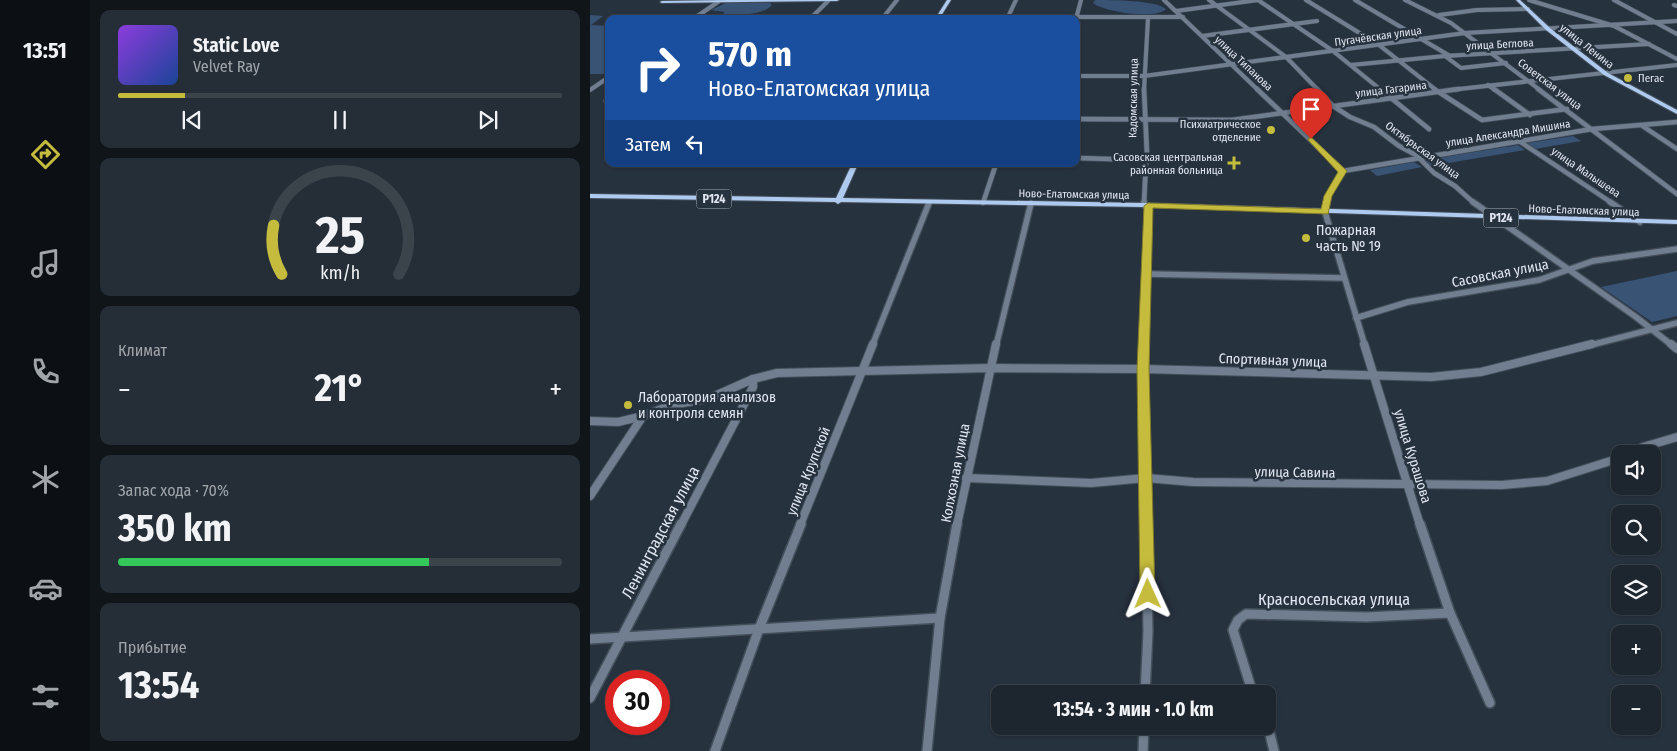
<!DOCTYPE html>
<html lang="ru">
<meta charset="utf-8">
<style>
:root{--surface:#1d262f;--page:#252e37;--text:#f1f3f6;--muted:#a0a5aa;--line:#3b434b;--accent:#c5bc3d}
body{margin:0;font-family:"Fira Sans Condensed",sans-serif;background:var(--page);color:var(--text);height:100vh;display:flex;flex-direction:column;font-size:19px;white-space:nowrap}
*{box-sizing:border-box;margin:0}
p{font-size:16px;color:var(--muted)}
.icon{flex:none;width:28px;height:28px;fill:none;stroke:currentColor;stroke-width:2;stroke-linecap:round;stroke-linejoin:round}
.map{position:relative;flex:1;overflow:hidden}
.side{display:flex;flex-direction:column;gap:10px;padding:10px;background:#10151a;width:500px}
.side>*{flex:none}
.banner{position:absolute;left:15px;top:15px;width:475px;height:152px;border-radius:10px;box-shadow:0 1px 4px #0004,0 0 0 1px var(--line);background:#1a4fa0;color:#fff;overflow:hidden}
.controls{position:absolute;left:1021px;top:445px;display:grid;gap:10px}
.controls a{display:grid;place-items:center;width:50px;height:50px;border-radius:10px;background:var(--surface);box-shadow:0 1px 4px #0004,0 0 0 1px var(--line);font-size:25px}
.speed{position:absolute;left:15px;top:670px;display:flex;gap:10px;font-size:25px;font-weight:700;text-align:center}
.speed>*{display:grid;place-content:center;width:65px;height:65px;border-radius:50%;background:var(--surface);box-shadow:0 1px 4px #0004,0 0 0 1px var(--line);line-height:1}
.speed .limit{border:8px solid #d22;background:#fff;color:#111}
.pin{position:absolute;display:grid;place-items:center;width:42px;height:42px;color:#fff;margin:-51px -21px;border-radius:50% 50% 50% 0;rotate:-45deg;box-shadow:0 0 5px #0007}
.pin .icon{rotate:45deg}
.me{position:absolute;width:55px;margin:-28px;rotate:359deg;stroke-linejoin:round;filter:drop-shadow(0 0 4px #0008)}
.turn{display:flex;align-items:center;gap:18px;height:105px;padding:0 20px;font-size:22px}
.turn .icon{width:65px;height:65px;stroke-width:2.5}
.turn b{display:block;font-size:35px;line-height:42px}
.then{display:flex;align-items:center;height:48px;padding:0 20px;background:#0003;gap:10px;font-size:19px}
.big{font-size:38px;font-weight:700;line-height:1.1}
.side .card{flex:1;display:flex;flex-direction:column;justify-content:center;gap:8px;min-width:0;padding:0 18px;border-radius:10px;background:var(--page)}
.side .dial{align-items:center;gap:0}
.dial svg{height:130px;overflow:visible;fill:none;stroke:var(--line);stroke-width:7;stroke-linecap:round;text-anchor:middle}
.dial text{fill:var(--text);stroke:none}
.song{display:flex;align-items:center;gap:15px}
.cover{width:60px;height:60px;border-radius:8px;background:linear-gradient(135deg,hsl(270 70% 55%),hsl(220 70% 35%))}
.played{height:5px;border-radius:2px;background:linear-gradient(90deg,var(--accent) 15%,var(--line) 15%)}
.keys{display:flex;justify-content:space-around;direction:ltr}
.heat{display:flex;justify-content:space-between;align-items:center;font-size:28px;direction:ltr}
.charge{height:8px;border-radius:4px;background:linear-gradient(90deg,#34c759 70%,var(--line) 0)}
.trip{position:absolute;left:401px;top:685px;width:285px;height:50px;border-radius:10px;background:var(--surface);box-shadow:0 1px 4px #0004,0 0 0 1px var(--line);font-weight:700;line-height:50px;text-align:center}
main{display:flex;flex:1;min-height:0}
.menu{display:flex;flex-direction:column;width:90px;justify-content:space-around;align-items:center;background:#0c0f13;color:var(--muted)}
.menu .icon{width:35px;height:35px}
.menu .active{color:var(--accent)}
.menu b{font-size:22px;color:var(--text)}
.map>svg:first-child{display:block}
.green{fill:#395375}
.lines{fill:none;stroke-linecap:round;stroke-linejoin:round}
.minor-far4-casing{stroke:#454f5b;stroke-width:5}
.minor-far3-casing{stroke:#454f5b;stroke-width:6}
.minor-far2-casing{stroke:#454f5b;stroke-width:8}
.minor-far1-casing{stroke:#454f5b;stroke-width:10}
.minor-casing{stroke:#454f5b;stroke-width:12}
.major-casing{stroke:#454f5b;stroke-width:2}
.minor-far4{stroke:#707e8f;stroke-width:4}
.minor-far3{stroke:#707e8f;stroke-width:4.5}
.minor-far2{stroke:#707e8f;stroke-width:5.5}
.minor-far1{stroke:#707e8f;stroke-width:8}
.minor{stroke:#707e8f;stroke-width:9}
.major{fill:#aecaef;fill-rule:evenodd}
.route{fill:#c5bc3d;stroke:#807a28}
.poi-dot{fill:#c5bc3d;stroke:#27323f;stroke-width:2}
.labels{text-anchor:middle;stroke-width:5;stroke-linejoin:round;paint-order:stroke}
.far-street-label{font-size:11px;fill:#e0e7f0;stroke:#27323f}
.far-poi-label{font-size:11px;fill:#e0e7f0;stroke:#27323f;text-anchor:end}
.shield{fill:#27323f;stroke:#a8b1bb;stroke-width:1}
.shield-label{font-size:12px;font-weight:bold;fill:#e0e7f0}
.poi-label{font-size:14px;fill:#e0e7f0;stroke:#27323f;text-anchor:start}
.street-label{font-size:14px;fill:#e0e7f0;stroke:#27323f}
.near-street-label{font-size:16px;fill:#e0e7f0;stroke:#27323f}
</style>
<main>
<nav class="menu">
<b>13:51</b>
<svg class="icon active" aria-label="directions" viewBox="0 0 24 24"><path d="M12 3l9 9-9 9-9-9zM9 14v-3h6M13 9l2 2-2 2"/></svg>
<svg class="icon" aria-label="music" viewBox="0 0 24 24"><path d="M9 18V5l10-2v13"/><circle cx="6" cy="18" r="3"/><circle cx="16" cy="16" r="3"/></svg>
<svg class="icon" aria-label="phone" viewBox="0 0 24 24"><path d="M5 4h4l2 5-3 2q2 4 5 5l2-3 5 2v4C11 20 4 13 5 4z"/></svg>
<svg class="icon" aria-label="climate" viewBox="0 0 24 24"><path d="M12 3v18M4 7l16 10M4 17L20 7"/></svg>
<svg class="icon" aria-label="car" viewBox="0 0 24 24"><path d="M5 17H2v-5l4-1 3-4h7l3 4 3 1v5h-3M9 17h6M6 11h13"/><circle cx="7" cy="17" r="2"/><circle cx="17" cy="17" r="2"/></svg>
<svg class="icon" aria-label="filters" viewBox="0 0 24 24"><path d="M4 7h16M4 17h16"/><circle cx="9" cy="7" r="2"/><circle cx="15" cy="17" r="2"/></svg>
</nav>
<section class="side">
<div class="card">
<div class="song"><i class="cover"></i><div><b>Static Love</b><p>Velvet Ray</p></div></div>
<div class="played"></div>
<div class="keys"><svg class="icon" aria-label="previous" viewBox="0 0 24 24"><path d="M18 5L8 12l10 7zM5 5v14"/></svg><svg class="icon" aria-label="pause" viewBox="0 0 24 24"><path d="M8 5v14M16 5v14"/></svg><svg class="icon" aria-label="next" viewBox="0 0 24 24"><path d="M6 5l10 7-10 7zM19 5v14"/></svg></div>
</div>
<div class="card dial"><svg viewBox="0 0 100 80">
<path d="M14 69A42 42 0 1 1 86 69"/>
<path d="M14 69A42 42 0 0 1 9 39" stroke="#c5bc3d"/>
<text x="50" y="56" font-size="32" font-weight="700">25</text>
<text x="50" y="72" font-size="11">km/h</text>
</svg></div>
<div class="card"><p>Климат</p>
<div class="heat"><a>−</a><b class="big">21°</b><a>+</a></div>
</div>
<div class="card"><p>Запас хода · 70%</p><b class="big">350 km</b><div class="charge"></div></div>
<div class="card"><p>Прибытие</p><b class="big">13:54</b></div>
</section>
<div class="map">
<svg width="1087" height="751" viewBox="0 0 1087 751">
<rect width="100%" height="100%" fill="#27323f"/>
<g class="green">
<path d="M505 0C521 0 565 0 576 9 566 20 514 12 503 3Z"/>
<path d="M136 3H180L182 5C171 16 159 10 153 19H127L135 12 121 10Z"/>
<path d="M0 15 13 16 1 25 19 26V70L13 74H0Z"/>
<path d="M983 136 991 141 945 149 937 143Z"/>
<path d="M928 145 935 150 841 166 834 160Z"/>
<path d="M824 162 832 167 787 176 780 170Z"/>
<path d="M1087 271V316L1062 322 1011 287Z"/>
</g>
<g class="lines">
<defs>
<g id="minor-far4">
<path d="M574 0 668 90"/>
<path d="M619 0 696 57 728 90"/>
<path d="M668 0 743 51 791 90"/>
<path d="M716 0 789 45 846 90"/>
<path d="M765 0 860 56"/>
<path d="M815 0 861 23 950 90"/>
<path d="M939 0 1024 26 1087 59"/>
<path d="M1024 0 1087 34"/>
<path d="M1084 5 1087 6"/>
<path d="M586 11 668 0"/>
<path d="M849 15 887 10 938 9"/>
<path d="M293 17H593"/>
<path d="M103 19 128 2"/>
<path d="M220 19 238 1"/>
<path d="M292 19 307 0"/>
<path d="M417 19 426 0"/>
<path d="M486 19 491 0"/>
<path d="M612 36 727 21"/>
<path d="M855 56 871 68 916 63"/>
<path d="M761 65 855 56 1059 44"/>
<path d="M486 76H554L875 33 1087 21"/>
<path d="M898 85 905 90"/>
<path d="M0 90 19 77"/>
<path d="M554 90 558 18"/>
<path d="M860 90 1087 65"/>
</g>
<g id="minor-far3">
<path d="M554 89 557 155 554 160 556 163 554 203"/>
<path d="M667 89 753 171 738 196 737 203"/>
<path d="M727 89 743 106 760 117 784 127 809 146 826 155 844 173 865 186 884 203"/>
<path d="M790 89 839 129"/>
<path d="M844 89 892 120 977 109"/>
<path d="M904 89 940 115"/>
<path d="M948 89 1087 194"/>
<path d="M16 101H19"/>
<path d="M486 119 642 120 869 89"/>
<path d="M1051 125 1087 149"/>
<path d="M929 141 1022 203"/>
<path d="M486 158 554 160"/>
<path d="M753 171 1002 129 1087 122"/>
<path d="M393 203 406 164"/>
</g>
<g id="minor-far2">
<path d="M737 202 735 212 775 346"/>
<path d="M883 202 1046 317 1083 346"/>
<path d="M1020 202 1050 222"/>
<path d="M554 205V202"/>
<path d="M557 274 754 278"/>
<path d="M766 318 818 302 949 280 1003 261 1087 249"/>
<path d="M282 346 339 203"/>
<path d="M406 346 441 203"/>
<path d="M554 346 558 206"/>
<path d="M997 346 1087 323"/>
</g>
<g id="minor-far1">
<path d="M554 344 556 525"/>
<path d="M774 344 830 525"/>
<path d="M1081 344 1087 349"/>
<path d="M0 421 28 422 53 416 82 405 120 398 163 379 187 373 400 368 553 369 841 377 891 372 1002 344"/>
<path d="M1040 454 1053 447 1087 437"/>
<path d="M376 478 501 483 556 478 603 482 912 485 957 481 1030 458"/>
<path d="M0 496 53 416"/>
<path d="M91 525 163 387V379"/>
<path d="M210 525 283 344"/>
<path d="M367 525 406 344"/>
</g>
<g id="minor">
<path d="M830 524 860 613 900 703"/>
<path d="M0 639 350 618"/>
<path d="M555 694 558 632 556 524"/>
<path d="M663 694 643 630 648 620 656 614 776 617 860 613"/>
<path d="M0 698 91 524"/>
<path d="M678 726 684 751"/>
<path d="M125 751 169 629 211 524"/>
<path d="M337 751 350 618 367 524"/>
<path d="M553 751 554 726"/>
</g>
<g id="major">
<path d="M137 0H249L247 1 72 3 70 2 72 1Z"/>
<path d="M357 0H361L349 19H345Z"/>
<path d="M926 0H930L960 28 1018 73 1087 110V114L1014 75 956 30Z"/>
<path d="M262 164H268L253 198 554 203 1087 220V224L554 207 251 202 248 204 245 202 0 198V194L246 198Z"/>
</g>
</defs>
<use href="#minor-far4" class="minor-far4-casing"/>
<use href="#minor-far3" class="minor-far3-casing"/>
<use href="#minor-far2" class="minor-far2-casing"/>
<use href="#minor-far1" class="minor-far1-casing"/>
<use href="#minor" class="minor-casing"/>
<use href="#major" class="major-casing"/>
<use href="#minor-far4" class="minor-far4"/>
<use href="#minor-far3" class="minor-far3"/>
<use href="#minor-far2" class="minor-far2"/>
<use href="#minor-far1" class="minor-far1"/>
<use href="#minor" class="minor"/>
<use href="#major" class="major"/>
</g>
<path class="route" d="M721 137 757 171 742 196 738 214 563 208 559 369 565 594 563 598 558 600 553 598 550 594 547 369 554 206 558 203 731 209 734 196 748 172 719 141 718 139Z"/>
<g class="poi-dot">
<circle cx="1038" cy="78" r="5"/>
<circle cx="681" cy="130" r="5"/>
<path d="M641.5 155.5h5v5h5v5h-5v5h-5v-5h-5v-5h5z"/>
<circle cx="716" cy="238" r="5"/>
<circle cx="38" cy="405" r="5"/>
</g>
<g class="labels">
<g class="far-street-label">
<text transform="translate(788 36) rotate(-8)" y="4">Пугачёвская улица</text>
<text transform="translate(910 44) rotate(-3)" y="4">улица Беглова</text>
<text transform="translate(997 46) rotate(38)" y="4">улица Ленина</text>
<text transform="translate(654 63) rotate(43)" y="4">улица Типанова</text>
<text transform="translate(960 84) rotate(37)" y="4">Советская улица</text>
<text transform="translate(801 89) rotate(-7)" y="4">улица Гагарина</text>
<text transform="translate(543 98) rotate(-89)" y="4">Кадомская улица</text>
<text transform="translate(918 133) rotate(-9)" y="4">улица Александра Мишина</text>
<text transform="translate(833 150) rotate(36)" y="4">Октябрьская улица</text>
<text transform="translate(996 172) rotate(34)" y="4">улица Малышева</text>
<text transform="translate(484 194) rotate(1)" y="4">Ново-Елатомская улица</text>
<text transform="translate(994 210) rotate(2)" y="4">Ново-Елатомская улица</text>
</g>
<g class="far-poi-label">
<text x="1048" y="82" text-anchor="start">Пегас</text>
<text x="671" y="128">Психиатрическое<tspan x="671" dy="13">отделение</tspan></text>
<text x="633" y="161">Сасовская центральная<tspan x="633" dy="13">районная больница</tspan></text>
</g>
<g class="shield">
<rect x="106.5" y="189.5" width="35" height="19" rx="4"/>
<rect x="893.5" y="208.5" width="35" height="19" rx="4"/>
</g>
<g class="shield-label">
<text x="124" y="203">Р124</text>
<text x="911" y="222">Р124</text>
</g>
<g class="poi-label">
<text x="726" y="235">Пожарная<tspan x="726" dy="16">часть № 19</tspan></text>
<text x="48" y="402">Лаборатория анализов<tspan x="48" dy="16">и контроля семян</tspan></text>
</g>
<g class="street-label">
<text transform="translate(910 273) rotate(-11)" y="5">Сасовская улица</text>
<text transform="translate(683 360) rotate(2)" y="5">Спортивная улица</text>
<text transform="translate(823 456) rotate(73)" y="5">улица Курашова</text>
<text transform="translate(218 471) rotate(-68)" y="5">улица Крупской</text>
<text transform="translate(705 472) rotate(1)" y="5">улица Савина</text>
<text transform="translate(365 473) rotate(-79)" y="5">Колхозная улица</text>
</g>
<g class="near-street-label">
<text transform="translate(70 532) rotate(-62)" y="6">Ленинградская улица</text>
<text x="744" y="605">Красносельская улица</text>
</g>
</g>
</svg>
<div class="controls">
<a><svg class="icon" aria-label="sound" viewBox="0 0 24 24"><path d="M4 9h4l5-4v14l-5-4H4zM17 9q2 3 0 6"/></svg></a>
<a><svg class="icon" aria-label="search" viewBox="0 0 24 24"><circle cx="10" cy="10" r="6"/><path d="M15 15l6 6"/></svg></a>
<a><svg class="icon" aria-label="layers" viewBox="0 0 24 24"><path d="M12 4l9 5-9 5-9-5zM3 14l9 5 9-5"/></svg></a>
<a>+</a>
<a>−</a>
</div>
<div class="speed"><div class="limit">30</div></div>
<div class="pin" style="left:721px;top:139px;background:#d93025"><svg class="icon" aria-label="arrive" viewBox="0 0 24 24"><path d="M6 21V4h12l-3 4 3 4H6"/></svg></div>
<svg class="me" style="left:558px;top:594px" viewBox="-20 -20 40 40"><path d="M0-17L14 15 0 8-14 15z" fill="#c5bc3d" stroke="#fff" stroke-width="4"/></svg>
<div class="trip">13:54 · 3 мин · 1.0 km</div>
<div class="banner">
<div class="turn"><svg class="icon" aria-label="right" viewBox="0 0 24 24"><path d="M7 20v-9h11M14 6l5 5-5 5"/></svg><div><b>570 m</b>Ново-Елатомская улица</div></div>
<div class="then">Затем<svg class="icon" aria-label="left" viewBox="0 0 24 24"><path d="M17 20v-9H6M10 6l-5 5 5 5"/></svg></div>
</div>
</div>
</main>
